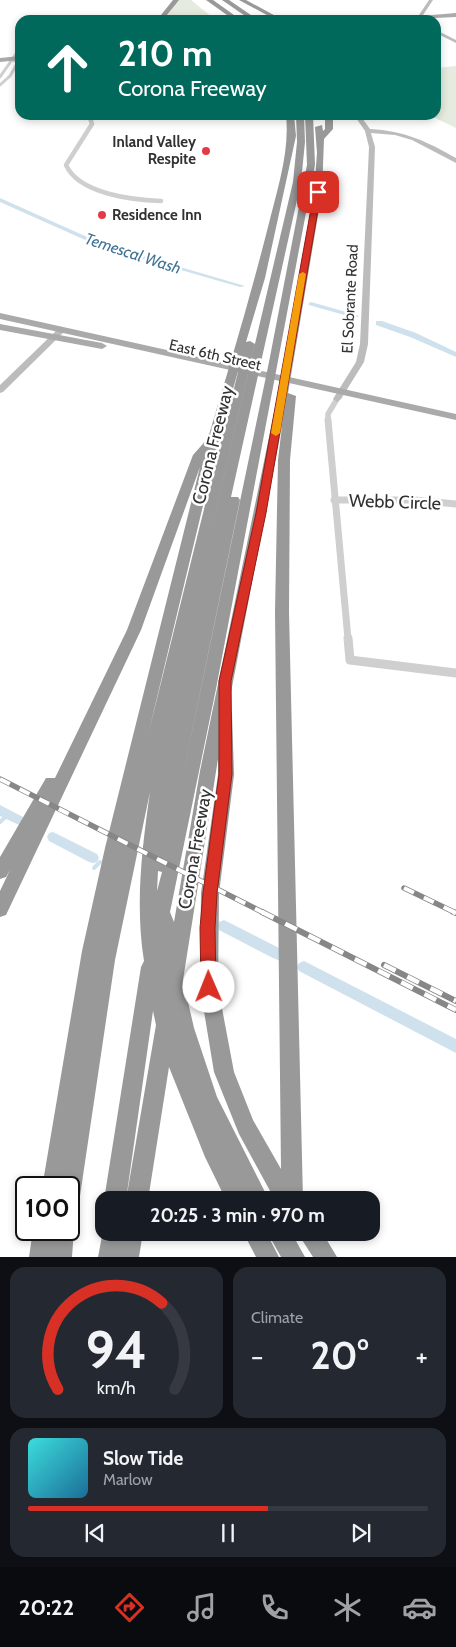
<!DOCTYPE html>
<meta charset="utf-8">
<style>
:root{--surface:#171b24;--page:#242831;--text:#f1f3f6;--muted:#9ea1a6;--line:#363941;--accent:#d93025}
body{margin:0;font-family:Cabin,sans-serif;background:var(--page);color:var(--text);height:100vh;display:flex;flex-direction:column;font-size:19px;white-space:nowrap}
*{box-sizing:border-box;margin:0}
p{font-size:16px;color:var(--muted)}
.icon{flex:none;width:28px;height:28px;fill:none;stroke:currentColor;stroke-width:2;stroke-linecap:round;stroke-linejoin:round}
.map{position:relative;height:1257px;overflow:hidden}
.side{display:flex;flex-direction:column;gap:10px;padding:10px;background:#0d0f14;flex:1}
.side>*{flex:none}
.banner{position:absolute;left:15px;top:15px;width:426px;height:105px;border-radius:15px;box-shadow:0 2px 8px #0003;background:#00695c;color:#fff;overflow:hidden}
.speed{position:absolute;left:15px;top:1176px;display:flex;gap:10px;font-size:25px;font-weight:700;text-align:center}
.speed>*{display:grid;place-content:center;width:65px;height:65px;border-radius:50%;background:var(--surface);box-shadow:0 2px 8px #0003;line-height:1}
.speed .limit{border:2px solid #111;border-radius:8px;background:#fff;color:#111}
.pin{position:absolute;display:grid;place-items:center;width:42px;height:42px;color:#fff;margin:-21px;border-radius:10px;box-shadow:0 2px 8px #0006}
.me{position:absolute;width:55px;margin:-28px;rotate:359deg;stroke-linejoin:round;filter:drop-shadow(0 0 4px #0008)}
.turn{display:flex;align-items:center;gap:18px;height:105px;padding:0 20px;font-size:22px}
.turn .icon{width:65px;height:65px;stroke-width:2.5}
.turn b{display:block;font-size:35px;line-height:42px}
.big{font-size:38px;font-weight:700;line-height:1.1}
.side .card{flex:1;display:flex;flex-direction:column;justify-content:center;gap:8px;min-width:0;padding:0 18px;border-radius:15px;background:var(--page)}
.side .dial{align-items:center;gap:0}
.dial svg{height:130px;overflow:visible;fill:none;stroke:var(--line);stroke-width:7;stroke-linecap:round;text-anchor:middle}
.dial text{fill:var(--text);stroke:none}
.song{display:flex;align-items:center;gap:15px}
.cover{width:60px;height:60px;border-radius:8px;background:linear-gradient(135deg,hsl(180 70% 55%),hsl(200 70% 35%))}
.played{height:5px;border-radius:2px;background:linear-gradient(90deg,var(--accent) 60%,var(--line) 60%)}
.keys{display:flex;justify-content:space-around;direction:ltr}
.heat{display:flex;justify-content:space-between;align-items:center;font-size:28px;direction:ltr}
.side .tiles{flex:1;display:grid;gap:10px;grid-template-columns:1fr 1fr}
.card:last-child{grid-column:span 2}
.trip{position:absolute;left:95px;top:1191px;width:285px;height:50px;border-radius:15px;background:var(--surface);box-shadow:0 2px 8px #0003;font-weight:700;line-height:50px;text-align:center}
.menu{display:flex;height:80px;justify-content:space-around;align-items:center;background:#090b0e;color:var(--muted)}
.menu .icon{width:35px;height:35px}
.menu .on{color:var(--accent)}
.menu b{font-size:22px;color:var(--text)}
.map>svg:first-child{display:block}
.green{fill:#e5ebde}
.lines{fill:none;stroke-linecap:round;stroke-linejoin:round}
.stream{stroke:#cee1ed;stroke-width:4}
.canal{fill:#cee1ed;fill-rule:evenodd}
.street-far4{stroke:#cfcfcf;stroke-width:3}
.street-far3{stroke:#cfcfcf;stroke-width:4.5}
.street-far2{stroke:#cfcfcf;stroke-width:5.5}
.street-far1{stroke:#cfcfcf;stroke-width:7}
.street{stroke:#cfcfcf;stroke-width:9}
.secondary{fill:#bcbcbc;fill-rule:evenodd}
.primary{fill:#aaa;fill-rule:evenodd}
.highway{fill:#999;fill-rule:evenodd}
.rail-far1-casing{stroke:#878787;stroke-width:5.5}
.rail-casing{stroke:#878787;stroke-width:6}
.rail-far1{stroke:#fff;stroke-width:4;stroke-dasharray:11;stroke-linecap:butt}
.rail{stroke:#fff;stroke-width:4.5;stroke-dasharray:13;stroke-linecap:butt}
.route{fill:#d93025;stroke:#8d1f18}
.slow{fill:#f59e0b}
.poi-dot{fill:#e33a47;stroke:#fff;stroke-width:2}
.labels{text-anchor:middle;stroke-width:5;stroke-linejoin:round;paint-order:stroke}
.far-poi-label{font-size:15px;font-weight:bold;fill:#323232;stroke:#fff;text-anchor:end}
.far-street-label{font-size:15px;fill:#323232;stroke:#fff}
.far-water-label{font-size:16px;font-style:italic;fill:#407495;stroke:#fff}
.street-label{font-size:18px;fill:#323232;stroke:#fff}
</style>
<div class="map">
<svg width="456" height="1257" viewBox="0 0 456 1257">
<rect width="100%" height="100%" fill="#fff"/>
<g class="green">
<path d="M178 0H191L212 17 164 20Z"/>
<path d="M456 66V128L429 115H436V68Z"/>
</g>
<g class="lines">
<g class="stream">
<path d="M0 822 9 814"/>
<path d="M94 868 100 862"/>
</g>
<g class="canal">
<path d="M0 198 105 245 245 286 240 287 101 247 0 202Z"/>
<path d="M311 302 357 315 359 316 355 318 309 305 308 304Z"/>
<path d="M376 321H382L416 333 456 352V357L410 337 376 325Z"/>
<path d="M0 805 23 817 25 820 23 823 19 825 0 816Z"/>
<path d="M53 832 97 854 99 858 97 862 93 863 89 862 49 841 47 837 49 833Z"/>
<path d="M224 920 283 950 285 954 283 958 278 960 273 958 219 930 218 926 219 922Z"/>
<path d="M304 961 456 1039V1053L299 971 297 967 299 963Z"/>
</g>
<g class="street-far4">
<path d="M0 77 16 54"/>
<path d="M0 85 10 76 18 62 11 59"/>
</g>
<path class="street-far3" d="M89 115 92 124 66 165C79 194 133 200 161 201"/>
<path class="street-far2" d="M328 421V414L337 399"/>
<g class="street-far1">
<path d="M328 420 348 639"/>
<path d="M334 500H415L456 504"/>
</g>
<path class="street" d="M348 638 350 660 456 673"/>
<g class="secondary">
<path d="M429 0H433L421 18 422 20H418L417 18Z"/>
<path d="M436 30 456 40V43L436 33Z"/>
<path d="M354 115H360L370 129C405 131 426 141 456 158V163L412 140 395 135 371 133 375 147 368 344 364 362 341 399 337 402 333 399 356 362 360 344 369 147 365 131Z"/>
<path d="M60 327 67 329 3 392 0 393V385Z"/>
</g>
<g class="primary">
<path d="M456 13V17L393 20 396 18Z"/>
<path d="M20 56V60L0 62V58Z"/>
<path d="M0 313 456 414V420L0 319Z"/>
<path d="M0 324 102 343 107 346 102 349 0 330Z"/>
</g>
<g class="highway">
<path d="M173 0H179L163 20H157Z"/>
<path d="M206 0H213L241 20H234Z"/>
<path d="M222 0H229L258 20H251Z"/>
<path d="M239 0H246L283 20H276Z"/>
<path d="M194 15 218 18 221 20H176Z"/>
<path d="M286 115H294L296 136 265 278 246 342 250 341 255 344 150 791 293 182 297 142 296 115H304L305 142 301 182 231 497H238L240 500 179 794 269 362 307 165 305 115H313L315 165 216 689 170 912 174 922 200 771 281 379 314 192 317 153 315 127 322 125 323 131 325 129V115H333V129L324 139 322 192 288 393 296 396 290 460 289 612 303 1200H275L239 1134 214 1072 200 987 201 893 218 775V759L183 980 194 1028 217 1097 269 1200H226L205 1157 169 1067 148 1200H126L156 1025 153 1011 126 1200H104L141 967 144 961C135 905 142 848 150 792L115 960 80 1196 76 1203 69 1207V1188H42L82 951 105 848 200 467 141 630 6 915 0 917V891L10 870 6 877 0 879V857L46 778H55L127 630 193 455 208 438C229 368 250 298 268 227 277 190 290 152 286 115ZM240 364 148 735 219 439ZM282 426 278 460 275 612 281 1169 253 1120 234 1072 218 987 219 893 234 775 232 713 228 708ZM158 871 162 872 157 891Z"/>
<path d="M69 1222 74 1230 72 1257H29L33 1230H69Z"/>
<path d="M104 1226V1232H143L139 1257H98Z"/>
<path d="M243 1232H266L279 1257H256Z"/>
<path d="M267 1232H291L305 1257H281Z"/>
<path d="M297 1232H322L337 1257H313Z"/>
</g>
<defs>
<g id="rail-far1">
<path d="M0 779 264 913"/>
<path d="M404 888 456 913"/>
</g>
<g id="rail">
<path d="M262 912 456 1010"/>
<path d="M453 912 456 913"/>
<path d="M384 965 456 1001"/>
</g>
</defs>
<use href="#rail-far1" class="rail-far1-casing"/>
<use href="#rail" class="rail-casing"/>
<use href="#rail-far1" class="rail-far1"/>
<use href="#rail" class="rail"/>
</g>
<path class="route" d="M318 190 321 192 266 513 231 681 232 774 217 893 215 928 216 987 214 992 209 994 203 992 201 987 200 928 203 893 219 774V681L256 513 314 192Z"/>
<path class="slow" d="M303 272 306 274 280 433 276 436 271 433 299 274Z"/>
<g class="poi-dot">
<circle cx="206" cy="151" r="5"/>
<circle cx="102" cy="215" r="5"/>
</g>
<g class="labels">
<g class="far-poi-label">
<text x="196" y="147">Inland Valley<tspan x="196" dy="17">Respite</tspan></text>
<text x="112" y="220" text-anchor="start">Residence Inn</text>
</g>
<g class="far-street-label">
<text transform="translate(350 299) rotate(-87)" y="5">El Sobrante Road</text>
<text transform="translate(215 355) rotate(13)" y="5">East 6th Street</text>
</g>
<g class="far-water-label">
<text transform="translate(133 253) rotate(18)" y="6">Temescal Wash</text>
</g>
<g class="street-label">
<text transform="translate(213 445) rotate(-76)" y="6">Corona Freeway</text>
<text transform="translate(395 502) rotate(2)" y="6">Webb Circle</text>
<text transform="translate(195 849) rotate(-80)" y="6">Corona Freeway</text>
</g>
</g>
</svg>
<div class="speed"><div class="limit">100</div></div>
<div class="pin" style="left:318px;top:192px;background:#d93025"><svg class="icon" aria-label="arrive" viewBox="0 0 24 24"><path d="M6 21V4h12l-3 4 3 4H6"/></svg></div>
<svg class="me" style="left:209px;top:987px" viewBox="-20 -20 40 40"><circle r="19" fill="#fff"/><path d="M0-13L10 11 0 6-10 11z" fill="#d93025"/></svg>
<div class="trip">20:25 · 3 min · 970 m</div>
<div class="banner">
<div class="turn"><svg class="icon" aria-label="ahead" viewBox="0 0 24 24"><path d="M12 20V5M6 11l6-6 6 6"/></svg><div><b>210 m</b>Corona Freeway</div></div>
</div>
</div>
<section class="side">
<div class="tiles">
<div class="card dial"><svg viewBox="0 0 100 80">
<path d="M14 69A42 42 0 1 1 86 69"/>
<path d="M14 69A42 42 0 0 1 78 16" stroke="#d93025"/>
<text x="50" y="56" font-size="32" font-weight="700">94</text>
<text x="50" y="72" font-size="11">km/h</text>
</svg></div>
<div class="card"><p>Climate</p>
<div class="heat"><a>−</a><b class="big">20°</b><a>+</a></div>
</div>
<div class="card">
<div class="song"><i class="cover"></i><div><b>Slow Tide</b><p>Marlow</p></div></div>
<div class="played"></div>
<div class="keys"><svg class="icon" aria-label="previous" viewBox="0 0 24 24"><path d="M18 5L8 12l10 7zM5 5v14"/></svg><svg class="icon" aria-label="pause" viewBox="0 0 24 24"><path d="M8 5v14M16 5v14"/></svg><svg class="icon" aria-label="next" viewBox="0 0 24 24"><path d="M6 5l10 7-10 7zM19 5v14"/></svg></div>
</div>
</div>
</section>
<nav class="menu">
<b>20:22</b>
<svg class="icon on" aria-label="directions" viewBox="0 0 24 24"><path d="M12 3l9 9-9 9-9-9zM9 14v-3h6M13 9l2 2-2 2"/></svg>
<svg class="icon" aria-label="music" viewBox="0 0 24 24"><path d="M9 18V5l10-2v13"/><circle cx="6" cy="18" r="3"/><circle cx="16" cy="16" r="3"/></svg>
<svg class="icon" aria-label="phone" viewBox="0 0 24 24"><path d="M5 4h4l2 5-3 2q2 4 5 5l2-3 5 2v4C11 20 4 13 5 4z"/></svg>
<svg class="icon" aria-label="climate" viewBox="0 0 24 24"><path d="M12 3v18M4 7l16 10M4 17L20 7"/></svg>
<svg class="icon" aria-label="car" viewBox="0 0 24 24"><path d="M5 17H2v-5l4-1 3-4h7l3 4 3 1v5h-3M9 17h6M6 11h13"/><circle cx="7" cy="17" r="2"/><circle cx="17" cy="17" r="2"/></svg>
</nav>
